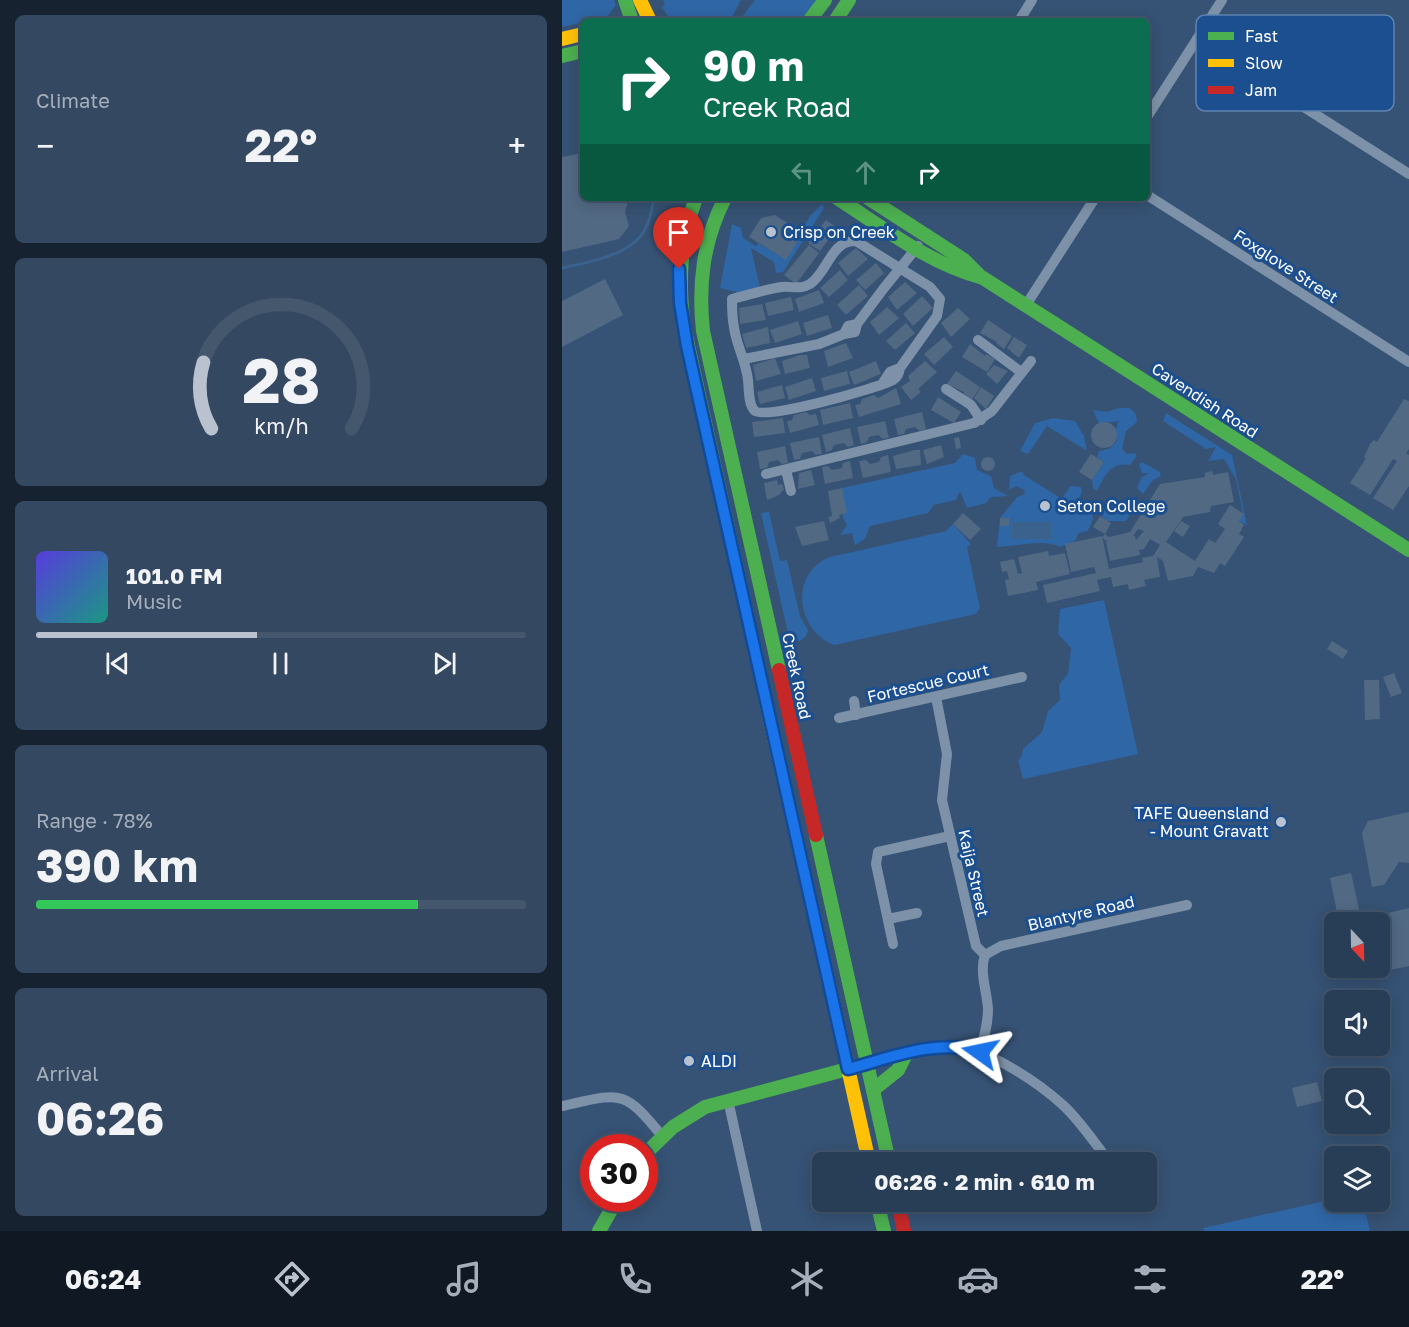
<!DOCTYPE html>
<meta charset="utf-8">
<style>
:root{--surface:#283e57;--page:#344961;--text:#f1f3f6;--muted:#a5aeba;--line:#44576d;--accent:#b9c2ce}
body{margin:0;font-family:"Golos Text",sans-serif;background:var(--page);color:var(--text);height:100vh;display:flex;flex-direction:column;font-size:22px;white-space:nowrap}
*{box-sizing:border-box;margin:0}
p{font-size:20px;color:var(--muted)}
.icon{flex:none;width:33px;height:33px;fill:none;stroke:currentColor;stroke-width:2;stroke-linecap:round;stroke-linejoin:round}
.map{position:relative;flex:1;overflow:hidden}
.drawer{display:flex;flex-direction:column;gap:15px;padding:15px;background:#162230;width:562px}
.drawer>*{flex:none}
.hud{position:absolute;left:18px;top:18px;width:570px;height:183px;border-radius:9px;box-shadow:0 3px 15px #0003,0 0 0 2px var(--line);background:#0b6e4f;color:#fff;overflow:hidden}
.needle{width:39px;rotate:158deg}
.buttons{position:absolute;left:762px;top:912px;display:grid;gap:12px}
.buttons a{display:grid;place-items:center;width:66px;height:66px;border-radius:9px;background:var(--surface);box-shadow:0 3px 15px #0003,0 0 0 2px var(--line);font-size:30px}
.speed{position:absolute;left:18px;top:1134px;display:flex;gap:12px;font-size:30px;font-weight:700;text-align:center}
.speed>*{display:grid;place-content:center;width:78px;height:78px;border-radius:50%;background:var(--surface);box-shadow:0 3px 15px #0003,0 0 0 2px var(--line);line-height:1}
.speed .limit{border:9px solid #d22;background:#fff;color:#111}
.pin{position:absolute;display:grid;place-items:center;width:51px;height:51px;color:#fff;margin:-62px -26px;border-radius:50% 50% 50% 0;rotate:-45deg;box-shadow:0 0 6px #0007}
.pin .icon{rotate:45deg}
.me{position:absolute;width:66px;margin:-33px;rotate:282deg;stroke-linejoin:round;filter:drop-shadow(0 0 4px #0008)}
.turn{display:flex;align-items:center;gap:21px;height:126px;padding:0 24px;font-size:27px}
.turn .icon{width:78px;height:78px;stroke-width:2.5}
.turn b{display:block;font-size:42px;line-height:51px}
.lanes{display:flex;align-items:center;height:57px;padding:0 24px;background:#0003;justify-content:center;gap:30px;direction:ltr}
.lanes .off{opacity:.35}
.big{font-size:45px;font-weight:700;line-height:1.1}
.drawer .tile{flex:1;display:flex;flex-direction:column;justify-content:center;gap:9px;min-width:0;padding:0 21px;border-radius:9px;background:var(--page)}
.drawer .dial{align-items:center;gap:0}
.dial svg{height:156px;overflow:visible;fill:none;stroke:var(--line);stroke-width:7;stroke-linecap:round;text-anchor:middle}
.dial text{fill:var(--text);stroke:none}
.song{display:flex;align-items:center;gap:18px}
.cover{width:72px;height:72px;border-radius:9px;background:linear-gradient(135deg,hsl(250 70% 55%),hsl(170 70% 35%))}
.played{height:6px;border-radius:3px;background:linear-gradient(90deg,var(--accent) 45%,var(--line) 45%)}
.keys{display:flex;justify-content:space-around;direction:ltr}
.heat{display:flex;justify-content:space-between;align-items:center;font-size:33px;direction:ltr}
.charge{height:9px;border-radius:4px;background:linear-gradient(90deg,#34c759 78%,var(--line) 0)}
.trip{position:absolute;left:250px;top:1152px;width:345px;height:60px;border-radius:9px;background:var(--surface);box-shadow:0 3px 15px #0003,0 0 0 2px var(--line);font-weight:700;line-height:60px;text-align:center}
.tabs{display:flex;height:96px;justify-content:space-around;align-items:center;background:#101923;color:var(--muted)}
.tabs .icon{width:42px;height:42px}
.tabs .on{color:var(--accent)}
.tabs b{font-size:27px;color:var(--text)}
main{display:flex;flex:1;min-height:0}
.map>svg:first-child{display:block}
.green{fill:#2f66a5}
.water{fill:#3b618d}
.lines{fill:none;stroke-linecap:round;stroke-linejoin:round}
.stream{stroke:#3b618d;stroke-width:3}
.building{fill:#526984;fill-rule:evenodd}
.street{stroke:#7d92a8;stroke-width:10}
.fast{stroke:#4caf50;stroke-width:14}
.slow{stroke:#ffc107;stroke-width:14}
.jam{stroke:#c62828;stroke-width:14}
.route-casing{stroke:#114b97;stroke-width:15}
.route{stroke:#1a73e8;stroke-width:10}
.poi-dot{fill:#b9c2ce;stroke:#1b4f8f;stroke-width:2}
.labels{text-anchor:middle;stroke-width:6;stroke-linejoin:round;paint-order:stroke}
.poi-label{font-size:16px;fill:#fff;stroke:#1b4f8f;text-anchor:start}
.street-label{font-size:16px;fill:#fff;stroke:#1b4f8f}
.key{fill:#1b4f8f;stroke:#5f84b1;stroke-width:1.5}
.key-label{font-size:16px;fill:#fff}
</style>
<main>
<section class="drawer">
<div class="tile"><p>Climate</p>
<div class="heat"><a>−</a><b class="big">22°</b><a>+</a></div>
</div>
<div class="tile dial"><svg viewBox="0 0 100 80">
<path d="M14 69A42 42 0 1 1 86 69"/>
<path d="M14 69A42 42 0 0 1 10 35" stroke="#b9c2ce"/>
<text x="50" y="56" font-size="32" font-weight="700">28</text>
<text x="50" y="72" font-size="11">km/h</text>
</svg></div>
<div class="tile">
<div class="song"><i class="cover"></i><div><b>101.0 FM</b><p>Music</p></div></div>
<div class="played"></div>
<div class="keys"><svg class="icon" aria-label="previous" viewBox="0 0 24 24"><path d="M18 5L8 12l10 7zM5 5v14"/></svg><svg class="icon" aria-label="pause" viewBox="0 0 24 24"><path d="M8 5v14M16 5v14"/></svg><svg class="icon" aria-label="next" viewBox="0 0 24 24"><path d="M6 5l10 7-10 7zM19 5v14"/></svg></div>
</div>
<div class="tile"><p>Range · 78%</p><b class="big">390 km</b><div class="charge"></div></div>
<div class="tile"><p>Arrival</p><b class="big">06:26</b></div>
</section>
<div class="map">
<svg width="847" height="1231" viewBox="0 0 847 1231">
<rect width="100%" height="100%" fill="#365274"/>
<g class="green">
<path d="M0 0H52L54 5 45 17 0 27Z"/>
<path d="M101 0H179L168 21H109L100 7 103 4Z"/>
<path d="M193 0H256L237 21H177Z"/>
<path d="M260 204 262 208 221 272 214 273 212 262 189 248 198 287 178 293 158 288 170 224 179 228 181 238 194 246 196 243 223 259 248 216Z"/>
<path d="M557 408H568L574 414 575 422 564 431 560 449 565 454 573 453 575 456 568 465C548 462 543 476 535 491L531 488 530 480 542 462 535 457 537 451 547 449 555 441 552 429 555 428 556 421 537 424 531 410 545 412Z"/>
<path d="M604 413 670 455 685 525 677 521 681 514 674 479 662 459 646 461 654 447 644 449 601 421Z"/>
<path d="M491 418 513 421 522 436 525 451 485 426 466 454 458 451 473 423Z"/>
<path d="M401 454 413 458 415 470 429 476 432 488 446 496 429 497 424 503 405 508 398 491 394 500 372 505 366 513 308 526 303 539 293 545 290 533 278 535 285 525 281 518 280 488 393 463Z"/>
<path d="M580 462 598 472 599 476 591 480 581 494 575 488 579 478 587 473H580L577 464Z"/>
<path d="M460 471 462 475 500 499 508 486 519 487 520 493 514 501 518 507 530 514 531 519 526 531 517 533 513 541 498 547C481 538 455 547 435 547L438 518 455 497 463 494 462 490 455 486 447 490 448 476Z"/>
<path d="M571 498 576 502 564 521H546L540 517 543 508Z"/>
<path d="M207 511 218 561 225 560 238 616 246 630 244 636 238 641 227 638 199 513Z"/>
<path d="M391 524 409 544 405 547 418 608 414 614 272 645C234 630 227 573 268 557L384 531Z"/>
<path d="M542 600 576 754 461 779 456 760 460 756 461 749 480 732 486 711 498 700 497 684 506 674 509 648 496 634 498 609Z"/>
<path d="M772 1199V1202H801L808 1231H642L641 1228Z"/>
</g>
<rect class="water" x="450" y="522" width="39" height="17"/>
<g class="lines">
<path class="stream" d="M0 268C27 262 74 255 85 225 89 217 90 207 92 198"/>
</g>
<g class="building">
<path d="M21 153V198H67L63 212 67 226 57 239 0 252V157Z"/>
<path d="M213 215 241 233 224 260 187 237 199 218Z"/>
<path d="M264 220 275 228 258 251 246 243Z"/>
<path d="M247 245 257 253 234 284 222 275Z"/>
<path d="M294 248 306 259 286 276 276 263Z"/>
<path d="M314 263 322 273 303 290 294 280Z"/>
<path d="M278 270 286 280 267 297 258 288Z"/>
<path d="M43 279 61 315 0 347V301Z"/>
<path d="M343 282 355 293 335 310 326 297Z"/>
<path d="M297 285 306 296 284 315 275 305Z"/>
<path d="M257 290 262 303 237 312 233 299Z"/>
<path d="M360 296 371 308 351 326 341 314Z"/>
<path d="M229 297 232 310 206 316 203 303Z"/>
<path d="M200 304 204 320 178 324 177 308Z"/>
<path d="M325 307 337 318 317 335 308 322Z"/>
<path d="M396 308 408 319 389 337 379 323Z"/>
<path d="M266 315 270 328 245 336 241 323Z"/>
<path d="M426 320 450 336 442 349 434 343 435 342 418 333Z"/>
<path d="M236 321 240 334 213 343 208 330Z"/>
<path d="M344 323 353 333 333 350 324 341Z"/>
<path d="M206 327 208 343 184 348 180 334Z"/>
<path d="M382 337 391 347 372 365 362 354Z"/>
<path d="M452 337 465 345 457 358 445 348Z"/>
<path d="M284 343 291 358 266 367 262 351Z"/>
<path d="M408 344 423 356 424 354 433 359 425 372 400 357Z"/>
<path d="M238 355H245L248 368 223 374 220 361Z"/>
<path d="M213 358 219 374 194 381 191 365Z"/>
<path d="M314 361 319 374 292 385 287 372Z"/>
<path d="M363 361 375 372 356 389 359 392 349 400 339 387 348 381 346 376Z"/>
<path d="M432 365 446 371 435 384 424 374Z"/>
<path d="M285 371 288 384 262 391 259 378Z"/>
<path d="M394 371 418 387 410 400 401 394 402 392 385 384Z"/>
<path d="M250 378 254 391 227 400 223 387Z"/>
<path d="M220 385 223 398 198 404 195 392Z"/>
<path d="M419 387 432 396 424 409 412 398Z"/>
<path d="M334 388 339 404 297 417 293 405 298 404 300 399 312 395 316 398Z"/>
<path d="M376 397 399 412 392 423 369 410Z"/>
<path d="M842 399 847 401V449L844 453 847 455V486L831 510 811 498 835 461 831 459 808 495 788 483 804 458 802 457 808 444 812 440 815 442Z"/>
<path d="M288 403 291 418 261 425 258 410Z"/>
<path d="M244 412 248 415 254 414 257 425 228 433 225 421 230 420 232 415Z"/>
<path d="M360 412 364 429 358 431 353 427 344 429 342 434 336 435 332 419Z"/>
<path d="M221 418 223 433 192 437 190 422Z"/>
<path d="M323 421 327 438 321 439 316 435 307 437 305 442 299 444 295 427Z"/>
<circle cx="542" cy="435" r="13"/>
<path d="M288 428 292 445 286 447 282 443 272 445 270 450 264 452 260 435Z"/>
<path d="M257 437 260 454 254 455 250 451 240 453 238 459 232 460 228 443Z"/>
<path d="M397 437 399 448 394 449 392 438Z"/>
<path d="M379 445 382 457 365 464 361 450Z"/>
<path d="M223 446 226 463 220 464 216 460 207 462 205 468 198 469 195 452Z"/>
<path d="M353 450H358L359 465 334 469 331 456Z"/>
<path d="M529 454 542 462 530 480 517 472Z"/>
<path d="M326 455 329 472 301 478 297 461 304 460 308 464 317 462 319 457Z"/>
<circle cx="426" cy="464" r="7"/>
<path d="M288 461 291 478 263 484 260 467 266 466 270 470 280 468 281 463Z"/>
<path d="M249 470 253 485 236 489 237 473Z"/>
<path d="M650 471 651 475 666 472 672 502 649 506 648 512 621 517 604 542 633 561 647 539 653 543 663 529 656 524 668 505 682 514 677 521 682 525 677 534 682 537 663 566 658 563 652 573 636 567 631 576 606 581 601 561 595 557 598 577 582 580 584 586 567 590 566 584 551 587 549 577 535 580 538 591 485 603 481 585 534 573 532 567 509 572 503 544 540 536 547 569 581 562 580 558 591 556 598 545 588 539 582 549 577 550 578 555 548 561 544 542H546L540 538 543 534 547 537 568 532 598 484 643 477V473ZM576 529 582 531 574 540 573 536H571Z"/>
<path d="M215 480 216 485 220 484 222 489 217 495 205 500 202 483Z"/>
<path d="M280 488 285 513 277 515 278 518 268 523 266 517 270 516 266 491Z"/>
<path d="M401 513 419 529 408 540 391 524Z"/>
<path d="M538 516 549 523 543 534 531 527Z"/>
<rect x="438" y="518" width="9" height="8"/>
<path d="M262 521 267 540 240 546 233 527Z"/>
<path d="M619 521 628 526 621 537 612 531Z"/>
<path d="M486 551 487 556 503 553 508 574 474 582 476 590 446 596 443 580 447 579 445 571 440 572 438 562 452 559 456 574 460 573 456 557Z"/>
<path d="M770 641 786 651 781 659 765 649Z"/>
<path d="M832 673 840 693 829 697 821 677Z"/>
<path d="M802 680H817L818 719 803 720Z"/>
<path d="M847 812V863L837 862 822 885 810 887 800 833 806 821Z"/>
<path d="M789 873 799 918 777 922 768 878Z"/>
<path d="M847 908V966L809 974 808 969 772 977 768 959 772 958V968H818V922H797L796 920Z"/>
<path d="M755 1082 760 1101 735 1107 730 1088Z"/>
</g>
<g class="lines">
<g class="street">
<path d="M457 21 470 0"/>
<path d="M635 39 847 174"/>
<path d="M585 117 660 0"/>
<path d="M585 195 847 362"/>
<path d="M464 305 533 198"/>
<path d="M295 324 286 326 282 334 293 332 295 324 322 288 356 246"/>
<path d="M416 340 459 372"/>
<path d="M182 359 257 344 282 334"/>
<path d="M322 381 328 372 338 368C337 373 336 377 331 380 316 388 204 420 193 411 186 405 187 388 186 380 184 361 174 345 172 327 170 318 170 308 170 299 186 295 204 289 220 287 231 286 238 290 248 284 266 272 269 240 294 241L368 287 378 299 375 316 338 368"/>
<path d="M384 389 409 405 419 420"/>
<path d="M224 470 229 491"/>
<path d="M204 474 412 423 430 411 469 361"/>
<path d="M374 697 385 754 380 800 414 946 423 955C417 972 425 991 426 1009 426 1024 422 1038 418 1052"/>
<path d="M292 701 294 715"/>
<path d="M277 718 460 677"/>
<path d="M326 919 355 913"/>
<path d="M331 944 314 864 316 852 388 836"/>
<path d="M423 955 439 946 625 905"/>
<path d="M305 1064C332 1057 363 1045 390 1046 424 1047 477 1083 502 1106 519 1122 533 1144 548 1162"/>
<path d="M166 1100 195 1231"/>
<path d="M0 1106C59 1093 61 1088 100 1136"/>
</g>
<g class="fast">
<path d="M63 0 70 21"/>
<path d="M247 21 263 0"/>
<path d="M273 21 287 0"/>
<path d="M0 56 21 51"/>
<path d="M134 198C118 241 116 282 122 327L203 697"/>
<path d="M163 198C141 241 136 284 141 331L217 670"/>
<path d="M275 198C322 228 367 264 421 278L847 550"/>
<path d="M306 198 402 260 419 277"/>
<path d="M254 835 327 1162"/>
<path d="M311 1090 336 1070 344 1054"/>
<path d="M82 1155 111 1127 143 1107 297 1066"/>
<path d="M315 1202 322 1231"/>
<path d="M37 1231 56 1198"/>
</g>
<g class="slow">
<path d="M78 0 88 21"/>
<path d="M0 39 21 34"/>
<path d="M203 697 307 1162"/>
</g>
<g class="jam">
<path d="M217 670 254 835"/>
<path d="M336 1202 342 1231"/>
</g>
</g>
<g class="lines">
<defs>
<path id="route" d="M117 269 118 303 125 346 286 1069C328 1058 375 1038 418 1052"/>
</defs>
<use href="#route" class="route-casing"/>
<use href="#route" class="route"/>
</g>
<g class="poi-dot">
<circle cx="209" cy="232" r="6"/>
<circle cx="483" cy="506" r="6"/>
<circle cx="719" cy="822" r="6"/>
<circle cx="127" cy="1061" r="6"/>
</g>
<g class="labels">
<g class="poi-label">
<text x="221" y="238">Crisp on Creek</text>
<text x="495" y="512">Seton College</text>
<text x="707" y="819" text-anchor="end">TAFE Queensland<tspan x="707" dy="18">- Mount Gravatt</tspan></text>
<text x="139" y="1067">ALDI</text>
</g>
<g class="street-label">
<text transform="translate(724 266) rotate(33)" y="6">Foxglove Street</text>
<text transform="translate(643 400) rotate(33)" y="6">Cavendish Road</text>
<text transform="translate(235 676) rotate(78)" y="6">Creek Road</text>
<text transform="translate(366 683) rotate(-13)" y="6">Fortescue Court</text>
<text transform="translate(412 873) rotate(77)" y="6">Kaija Street</text>
<text transform="translate(519 913) rotate(-13)" y="6">Blantyre Road</text>
</g>
</g>
<rect x="634" y="15" width="198" height="96" rx="9" class="key"/>
<rect x="646" y="32" width="26" height="8" fill="#4caf50"/>
<rect x="646" y="59" width="26" height="8" fill="#ffc107"/>
<rect x="646" y="86" width="26" height="8" fill="#c62828"/>
<g class="key-label">
<text x="683" y="42">Fast</text>
<text x="683" y="69">Slow</text>
<text x="683" y="96">Jam</text>
</g>
</svg>
<div class="buttons">
<a><svg class="needle" viewBox="-14 -14 28 28"><path d="M0-13l5 13h-10z" fill="#e53935"/><path d="M0 13l5-13h-10z" fill="#a5aeba"/></svg></a>
<a><svg class="icon" aria-label="sound" viewBox="0 0 24 24"><path d="M4 9h4l5-4v14l-5-4H4zM17 9q2 3 0 6"/></svg></a>
<a><svg class="icon" aria-label="search" viewBox="0 0 24 24"><circle cx="10" cy="10" r="6"/><path d="M15 15l6 6"/></svg></a>
<a><svg class="icon" aria-label="layers" viewBox="0 0 24 24"><path d="M12 4l9 5-9 5-9-5zM3 14l9 5 9-5"/></svg></a>
</div>
<div class="speed"><div class="limit">30</div></div>
<div class="pin" style="left:117px;top:269px;background:#d93025"><svg class="icon" aria-label="arrive" viewBox="0 0 24 24"><path d="M6 21V4h12l-3 4 3 4H6"/></svg></div>
<svg class="me" style="left:418px;top:1052px" viewBox="-20 -20 40 40"><path d="M0-17L14 15 0 8-14 15z" fill="#1a73e8" stroke="#fff" stroke-width="4"/></svg>
<div class="trip">06:26 · 2 min · 610 m</div>
<div class="hud">
<div class="turn"><svg class="icon" aria-label="right" viewBox="0 0 24 24"><path d="M7 20v-9h11M14 6l5 5-5 5"/></svg><div><b>90 m</b>Creek Road</div></div>
<div class="lanes"><svg class="icon off" aria-label="left" viewBox="0 0 24 24"><path d="M17 20v-9H6M10 6l-5 5 5 5"/></svg><svg class="icon off" aria-label="ahead" viewBox="0 0 24 24"><path d="M12 20V5M6 11l6-6 6 6"/></svg><svg class="icon" aria-label="right" viewBox="0 0 24 24"><path d="M7 20v-9h11M14 6l5 5-5 5"/></svg></div>
</div>
</div>
</main>
<nav class="tabs">
<b>06:24</b>
<svg class="icon on" aria-label="directions" viewBox="0 0 24 24"><path d="M12 3l9 9-9 9-9-9zM9 14v-3h6M13 9l2 2-2 2"/></svg>
<svg class="icon" aria-label="music" viewBox="0 0 24 24"><path d="M9 18V5l10-2v13"/><circle cx="6" cy="18" r="3"/><circle cx="16" cy="16" r="3"/></svg>
<svg class="icon" aria-label="phone" viewBox="0 0 24 24"><path d="M5 4h4l2 5-3 2q2 4 5 5l2-3 5 2v4C11 20 4 13 5 4z"/></svg>
<svg class="icon" aria-label="climate" viewBox="0 0 24 24"><path d="M12 3v18M4 7l16 10M4 17L20 7"/></svg>
<svg class="icon" aria-label="car" viewBox="0 0 24 24"><path d="M5 17H2v-5l4-1 3-4h7l3 4 3 1v5h-3M9 17h6M6 11h13"/><circle cx="7" cy="17" r="2"/><circle cx="17" cy="17" r="2"/></svg>
<svg class="icon" aria-label="filters" viewBox="0 0 24 24"><path d="M4 7h16M4 17h16"/><circle cx="9" cy="7" r="2"/><circle cx="15" cy="17" r="2"/></svg>
<b>22°</b>
</nav>
